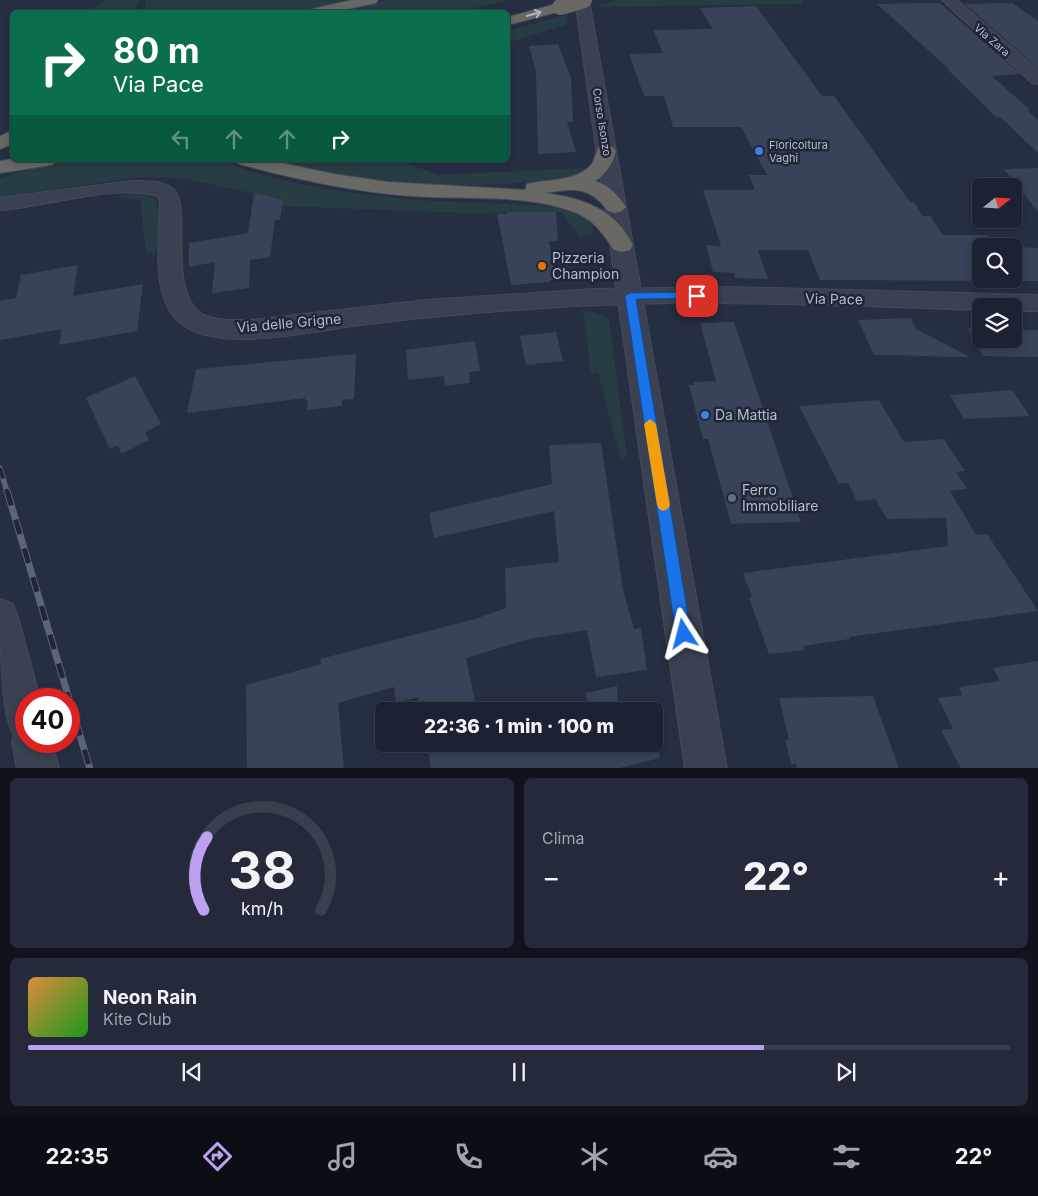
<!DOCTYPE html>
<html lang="it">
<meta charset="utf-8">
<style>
:root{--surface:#1c2232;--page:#252a3a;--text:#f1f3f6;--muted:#a0a4ac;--line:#3a3f4d;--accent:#bca0f2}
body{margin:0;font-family:Inter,sans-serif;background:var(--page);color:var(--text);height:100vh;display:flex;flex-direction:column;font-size:19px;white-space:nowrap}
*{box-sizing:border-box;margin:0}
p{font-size:16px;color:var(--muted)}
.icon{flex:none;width:28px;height:28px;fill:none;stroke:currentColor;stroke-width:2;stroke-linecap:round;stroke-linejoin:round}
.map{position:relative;height:768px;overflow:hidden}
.details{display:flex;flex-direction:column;gap:10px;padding:10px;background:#0f131c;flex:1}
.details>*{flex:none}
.guide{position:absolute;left:10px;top:10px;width:500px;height:152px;border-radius:8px;box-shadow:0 2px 8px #0003,0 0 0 1px var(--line);background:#0b6e4f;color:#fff;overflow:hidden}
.needle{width:32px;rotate:72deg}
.tools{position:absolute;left:972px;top:178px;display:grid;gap:10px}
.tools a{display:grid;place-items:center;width:50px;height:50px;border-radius:8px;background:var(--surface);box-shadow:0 2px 8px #0003,0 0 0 1px var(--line);font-size:25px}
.speed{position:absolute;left:15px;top:688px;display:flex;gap:10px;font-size:25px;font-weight:700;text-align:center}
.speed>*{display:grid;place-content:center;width:65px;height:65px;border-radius:50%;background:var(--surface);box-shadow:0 2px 8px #0003,0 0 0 1px var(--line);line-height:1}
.speed .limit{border:8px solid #d22;background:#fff;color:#111}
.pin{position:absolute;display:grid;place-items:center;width:42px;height:42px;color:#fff;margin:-21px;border-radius:10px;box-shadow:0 2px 8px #0006}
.me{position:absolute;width:55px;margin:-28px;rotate:351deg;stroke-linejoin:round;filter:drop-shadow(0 0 4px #0008)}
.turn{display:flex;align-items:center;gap:18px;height:105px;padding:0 20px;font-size:22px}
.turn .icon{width:65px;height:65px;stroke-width:2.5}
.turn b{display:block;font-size:35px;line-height:42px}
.lanes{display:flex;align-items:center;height:48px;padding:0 20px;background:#0003;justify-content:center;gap:25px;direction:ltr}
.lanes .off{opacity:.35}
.big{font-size:38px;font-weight:800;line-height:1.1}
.details .card{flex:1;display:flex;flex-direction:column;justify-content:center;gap:8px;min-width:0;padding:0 18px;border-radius:8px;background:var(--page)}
.details .dial{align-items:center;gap:0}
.dial svg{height:130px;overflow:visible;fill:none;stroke:var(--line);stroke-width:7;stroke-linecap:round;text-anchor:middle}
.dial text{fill:var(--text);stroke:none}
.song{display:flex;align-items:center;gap:15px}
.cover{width:60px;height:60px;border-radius:8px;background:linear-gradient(135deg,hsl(30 70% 55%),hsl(120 70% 35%))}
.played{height:5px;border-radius:2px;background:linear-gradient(90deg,var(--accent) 75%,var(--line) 75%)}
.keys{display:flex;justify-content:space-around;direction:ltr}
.heat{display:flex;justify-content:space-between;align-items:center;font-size:28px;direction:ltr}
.details .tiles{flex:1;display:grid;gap:10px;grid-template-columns:1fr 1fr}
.card:last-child{grid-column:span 2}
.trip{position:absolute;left:375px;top:702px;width:288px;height:50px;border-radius:8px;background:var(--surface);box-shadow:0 2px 8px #0003,0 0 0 1px var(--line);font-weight:800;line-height:50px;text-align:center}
.menu{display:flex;height:80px;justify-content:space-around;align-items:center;background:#0b0e14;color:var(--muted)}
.menu .icon{width:35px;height:35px}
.menu .on{color:var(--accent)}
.menu b{font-size:22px;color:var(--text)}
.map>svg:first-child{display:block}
.green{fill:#283c43}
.building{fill:#384258}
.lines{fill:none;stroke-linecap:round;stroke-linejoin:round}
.minor-casing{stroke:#444a5b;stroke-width:2}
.tertiary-casing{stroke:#444a5b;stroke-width:2}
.trunk-casing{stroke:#424959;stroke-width:2}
.minor{fill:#3a4151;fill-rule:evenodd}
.tertiary{fill:#3a4151;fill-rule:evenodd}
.trunk{fill:#686864;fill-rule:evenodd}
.rail-far1-casing{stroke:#5c6478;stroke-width:5.5}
.rail-casing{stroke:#5c6478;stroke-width:7}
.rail-far1{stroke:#1f2637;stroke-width:4;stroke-dasharray:11;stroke-linecap:butt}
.rail{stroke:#1f2637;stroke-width:5;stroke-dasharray:15;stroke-linecap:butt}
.trunk-bridge-casing{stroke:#424959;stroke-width:17;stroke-linecap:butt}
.trunk-bridge{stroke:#686864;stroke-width:16}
.oneway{stroke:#afb4c1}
.route{fill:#1a73e8;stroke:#114b97}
.slow{fill:#f59e0b}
.shop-dot{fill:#3f7fe0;stroke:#1f2637;stroke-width:2}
.food-dot{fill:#e8710a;stroke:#1f2637;stroke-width:2}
.service-dot{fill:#5c6f8a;stroke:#1f2637;stroke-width:2}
.labels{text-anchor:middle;stroke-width:5;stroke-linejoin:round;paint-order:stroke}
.far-street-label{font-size:11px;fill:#b7bccb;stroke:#1f2637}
.far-poi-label{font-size:11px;fill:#b7bccb;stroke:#1f2637;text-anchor:start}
.poi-label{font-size:14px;fill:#b7bccb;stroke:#1f2637;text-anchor:start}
.street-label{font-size:14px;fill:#b7bccb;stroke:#1f2637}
</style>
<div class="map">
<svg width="1038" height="769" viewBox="0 0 1038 769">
<rect width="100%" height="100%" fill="#262e42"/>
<g class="green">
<path d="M105 0H138L135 12H57L94 8Z"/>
<path d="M146 0H351L297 12H144Z"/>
<path d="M389 0H508L461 12H336Z"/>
<path d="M616 0H801L804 4 599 7 598 5Z"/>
<path d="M568 14 567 24 508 43V31Z"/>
<path d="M64 160H222L255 173 296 183 345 192 415 200 555 206C571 209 587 214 594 230L593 234 579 236 561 212 464 213 282 206 283 200 187 179 154 177H138L0 197V178Z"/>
<path d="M280 160H399L438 175 585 168C572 182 548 181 531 182 448 190 359 185 280 160Z"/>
<path d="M139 194 153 197C166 211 160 245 152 260V252L146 253 140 200 111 196Z"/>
<path d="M579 309 594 312 609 319 627 457 620 458 598 373 591 374 583 312Z"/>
</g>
<g class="building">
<path d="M940 3 1020 74 992 76 1030 110H1027L1038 120V153L1000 117H996L947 69H949L877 4Z"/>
<path d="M1012 3 1038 21V68L965 4Z"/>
<path d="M756 6 822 96H834L910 202H914L922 216H930L943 235H988L997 246H981V279H1014V247L1038 248V281L820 280 808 250H758L768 279 735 278 734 273 713 272 706 245 721 246 703 190H755L749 175H767L741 127H673L664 96H644L629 54 663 53 653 30 713 29 700 8Z"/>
<path d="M558 44 571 78 573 122H567L576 152 538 154 536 72 529 46Z"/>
<path d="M1038 168V212L1004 169Z"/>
<path d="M254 193 283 200 280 220H275L270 257 250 260 249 288 212 293 215 262 189 267V243L248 233Z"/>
<path d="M507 212H556L558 241H549L557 280H550V282L511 285 497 214H506Z"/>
<path d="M78 265 73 296 143 284 137 331 59 345 62 329 0 340V301L16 298 21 275Z"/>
<path d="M911 318 916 329 970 357 874 355 858 320Z"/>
<path d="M734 322 801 522 731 524 708 439H703L689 385H694L693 382 716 381 700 323Z"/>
<path d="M968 328 981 329V339H1014V330H1038V357L983 356Z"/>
<path d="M556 332 563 361 526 365 520 336Z"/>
<path d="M475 341 480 371 469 372 470 383 445 386 444 376 408 380 406 350Z"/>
<path d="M356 354 354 399 342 400V406L307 410 308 400 305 401V398L187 413 196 369Z"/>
<path d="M135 376 161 424 145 432 149 440 121 454 118 445 110 449 86 398Z"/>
<path d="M1012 390 1030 416 964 419 950 395Z"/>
<path d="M879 400 904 442 944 439 965 471 956 472 967 489 950 491 976 535 987 534 1038 611 849 637 850 639 803 646 805 650 769 654 749 598 752 597 743 573 948 546 946 518 887 519 875 499 857 501 848 483 839 484 799 406Z"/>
<path d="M601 443 623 589 634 629 641 628 647 670 596 677 587 630 529 639 466 658 477 711H421L418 697 396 703 394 687 338 703 344 769H247L246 685 321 664 320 659 475 619 506 608 505 568 559 562 554 511 434 538 429 513 552 484 549 445Z"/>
<path d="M1038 661V769H961L941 730 953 729 938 698 962 695 959 687 1000 681 993 668Z"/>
<path d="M617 686 618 703 652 702 653 711H589L586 693Z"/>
<path d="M873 696 899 769H797L796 764H791L785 739 789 740 779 698Z"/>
<path d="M654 717 660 758 616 769H431L427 744H654Z"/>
</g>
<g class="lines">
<defs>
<g id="minor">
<path d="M942 0H957L1038 70V84L1032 83Z"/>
<path d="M131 181C143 181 162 180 172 188 179 193 181 205 181 212 183 240 174 303 206 316 220 321 237 320 252 320L426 300 594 289 730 287 1038 295V311H1014V306H981V310C863 306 744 301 625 304 539 307 454 314 368 324 321 329 225 354 184 326 148 301 160 239 160 202L157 196C114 184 45 207 0 210V198Z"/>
<path d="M0 599 13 604 18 617 40 699H26V741H52L59 769H17L12 741 14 735C0 719 0 626 0 599Z"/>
</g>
<path id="tertiary" d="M575 0H589L727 769H685Z"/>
<g id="trunk">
<path d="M352 0H378L376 3 334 12H310L312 9Z"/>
<path d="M560 3 565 4 567 7 565 10 508 25V17Z"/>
<path d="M12 131V144L0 149V136Z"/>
<path d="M606 145 613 147 616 151C613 164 606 174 595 181 610 186 617 194 626 207L622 211 615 213 608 211C590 186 574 188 545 193 582 198 616 209 633 245L630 250 622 252 614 250C602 232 594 220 574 212 525 193 462 200 411 196 353 192 296 179 239 164L236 160H268L334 174 388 182 525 190 527 184C547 179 576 182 591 165 595 160 595 153 599 147Z"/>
<path d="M12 159V160H56L53 164 46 166 0 173V161Z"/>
</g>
</defs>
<use href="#minor" class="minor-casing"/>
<use href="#tertiary" class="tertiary-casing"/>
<use href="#trunk" class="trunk-casing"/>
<use href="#minor" class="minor"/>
<use href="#tertiary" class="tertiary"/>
<use href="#trunk" class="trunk"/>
<defs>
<path id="rail-far1" d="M0 468 7 492"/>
<path id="rail" d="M7 491 90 769"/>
</defs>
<use href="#rail-far1" class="rail-far1-casing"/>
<use href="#rail" class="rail-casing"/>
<use href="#rail-far1" class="rail-far1"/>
<use href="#rail" class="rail"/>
<defs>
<path id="trunk-bridge" d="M560 7 584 0"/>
</defs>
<use href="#trunk-bridge" class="trunk-bridge-casing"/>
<use href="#trunk-bridge" class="trunk-bridge"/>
</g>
<defs><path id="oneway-shaft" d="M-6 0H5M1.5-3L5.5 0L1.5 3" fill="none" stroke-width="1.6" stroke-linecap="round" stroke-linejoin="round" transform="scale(1.25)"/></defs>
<use class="oneway" href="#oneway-shaft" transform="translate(534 14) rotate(-16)"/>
<path class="route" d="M697 292 701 293V298L636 299 691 634 689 640 684 642 679 640 676 634 625 296 630 293Z"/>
<path class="slow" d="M650 419 656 424 670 505 668 509 663 511 659 509 657 505 644 424Z"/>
<g class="shop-dot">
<circle cx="759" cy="151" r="5"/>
<circle cx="705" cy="415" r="5"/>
</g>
<circle class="food-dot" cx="542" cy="266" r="5"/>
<circle class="service-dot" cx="732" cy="498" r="5"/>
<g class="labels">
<g class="far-street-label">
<text transform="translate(992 40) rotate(41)" y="4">Via Zara</text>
<text transform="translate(602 122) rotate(81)" y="4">Corso Isonzo</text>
</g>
<g class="far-poi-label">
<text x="769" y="149">Floricoltura<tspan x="769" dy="13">Vaghi</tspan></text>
</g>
<g class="poi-label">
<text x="552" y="263">Pizzeria<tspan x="552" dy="16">Champion</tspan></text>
<text x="715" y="420">Da Mattia</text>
<text x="742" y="495">Ferro<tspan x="742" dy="16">Immobiliare</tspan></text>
</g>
<g class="street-label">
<text transform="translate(834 299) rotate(1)" y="5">Via Pace</text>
<text transform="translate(289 323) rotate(-5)" y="5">Via delle Grigne</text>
</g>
</g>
</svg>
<div class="tools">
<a><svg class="needle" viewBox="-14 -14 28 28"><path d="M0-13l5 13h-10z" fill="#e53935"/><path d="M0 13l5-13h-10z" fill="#a0a4ac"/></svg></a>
<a><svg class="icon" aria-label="search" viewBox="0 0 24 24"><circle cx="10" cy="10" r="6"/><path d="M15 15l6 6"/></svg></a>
<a><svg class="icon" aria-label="layers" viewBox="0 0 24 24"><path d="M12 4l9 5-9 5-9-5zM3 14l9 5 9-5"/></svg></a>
</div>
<div class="speed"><div class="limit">40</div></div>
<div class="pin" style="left:697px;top:296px;background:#d93025"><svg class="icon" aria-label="arrive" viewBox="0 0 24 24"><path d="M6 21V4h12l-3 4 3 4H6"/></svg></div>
<svg class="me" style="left:684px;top:634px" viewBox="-20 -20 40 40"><path d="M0-17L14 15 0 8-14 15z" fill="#1a73e8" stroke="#fff" stroke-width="4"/></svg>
<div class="trip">22:36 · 1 min · 100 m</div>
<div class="guide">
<div class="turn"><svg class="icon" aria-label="right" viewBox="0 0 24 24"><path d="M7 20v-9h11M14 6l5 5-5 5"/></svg><div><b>80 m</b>Via Pace</div></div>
<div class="lanes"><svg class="icon off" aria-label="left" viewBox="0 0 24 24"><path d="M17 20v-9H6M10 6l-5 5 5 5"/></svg><svg class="icon off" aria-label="ahead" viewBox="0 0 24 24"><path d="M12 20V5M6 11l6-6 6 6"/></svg><svg class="icon off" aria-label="ahead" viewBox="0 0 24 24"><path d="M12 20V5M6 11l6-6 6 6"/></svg><svg class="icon" aria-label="right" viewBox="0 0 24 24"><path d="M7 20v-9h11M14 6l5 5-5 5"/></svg></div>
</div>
</div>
<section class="details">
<div class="tiles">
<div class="card dial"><svg viewBox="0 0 100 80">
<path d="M14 69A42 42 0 1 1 86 69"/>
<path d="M14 69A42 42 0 0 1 16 24" stroke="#bca0f2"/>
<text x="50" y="56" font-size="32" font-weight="700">38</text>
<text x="50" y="72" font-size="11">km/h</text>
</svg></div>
<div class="card"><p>Clima</p>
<div class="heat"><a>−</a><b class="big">22°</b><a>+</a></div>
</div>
<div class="card">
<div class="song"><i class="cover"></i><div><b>Neon Rain</b><p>Kite Club</p></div></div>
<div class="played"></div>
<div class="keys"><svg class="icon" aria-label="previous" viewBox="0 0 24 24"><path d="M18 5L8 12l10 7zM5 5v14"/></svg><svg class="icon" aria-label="pause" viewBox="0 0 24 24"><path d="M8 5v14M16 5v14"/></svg><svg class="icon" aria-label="next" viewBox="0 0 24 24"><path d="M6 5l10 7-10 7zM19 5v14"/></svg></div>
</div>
</div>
</section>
<nav class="menu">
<b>22:35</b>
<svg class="icon on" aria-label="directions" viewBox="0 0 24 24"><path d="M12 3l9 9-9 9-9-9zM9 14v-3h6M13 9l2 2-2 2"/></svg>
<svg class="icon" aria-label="music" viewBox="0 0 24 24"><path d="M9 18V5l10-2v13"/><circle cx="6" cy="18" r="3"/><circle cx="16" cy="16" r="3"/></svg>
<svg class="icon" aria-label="phone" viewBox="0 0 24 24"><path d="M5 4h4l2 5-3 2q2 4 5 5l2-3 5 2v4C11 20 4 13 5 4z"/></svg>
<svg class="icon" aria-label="climate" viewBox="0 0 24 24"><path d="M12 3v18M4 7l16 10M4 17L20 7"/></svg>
<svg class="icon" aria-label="car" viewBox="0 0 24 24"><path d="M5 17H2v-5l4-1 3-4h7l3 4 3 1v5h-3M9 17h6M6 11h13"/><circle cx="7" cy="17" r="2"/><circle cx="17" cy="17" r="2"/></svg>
<svg class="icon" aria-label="filters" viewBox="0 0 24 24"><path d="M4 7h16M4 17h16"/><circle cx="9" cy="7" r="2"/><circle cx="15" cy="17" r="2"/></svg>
<b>22°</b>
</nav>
